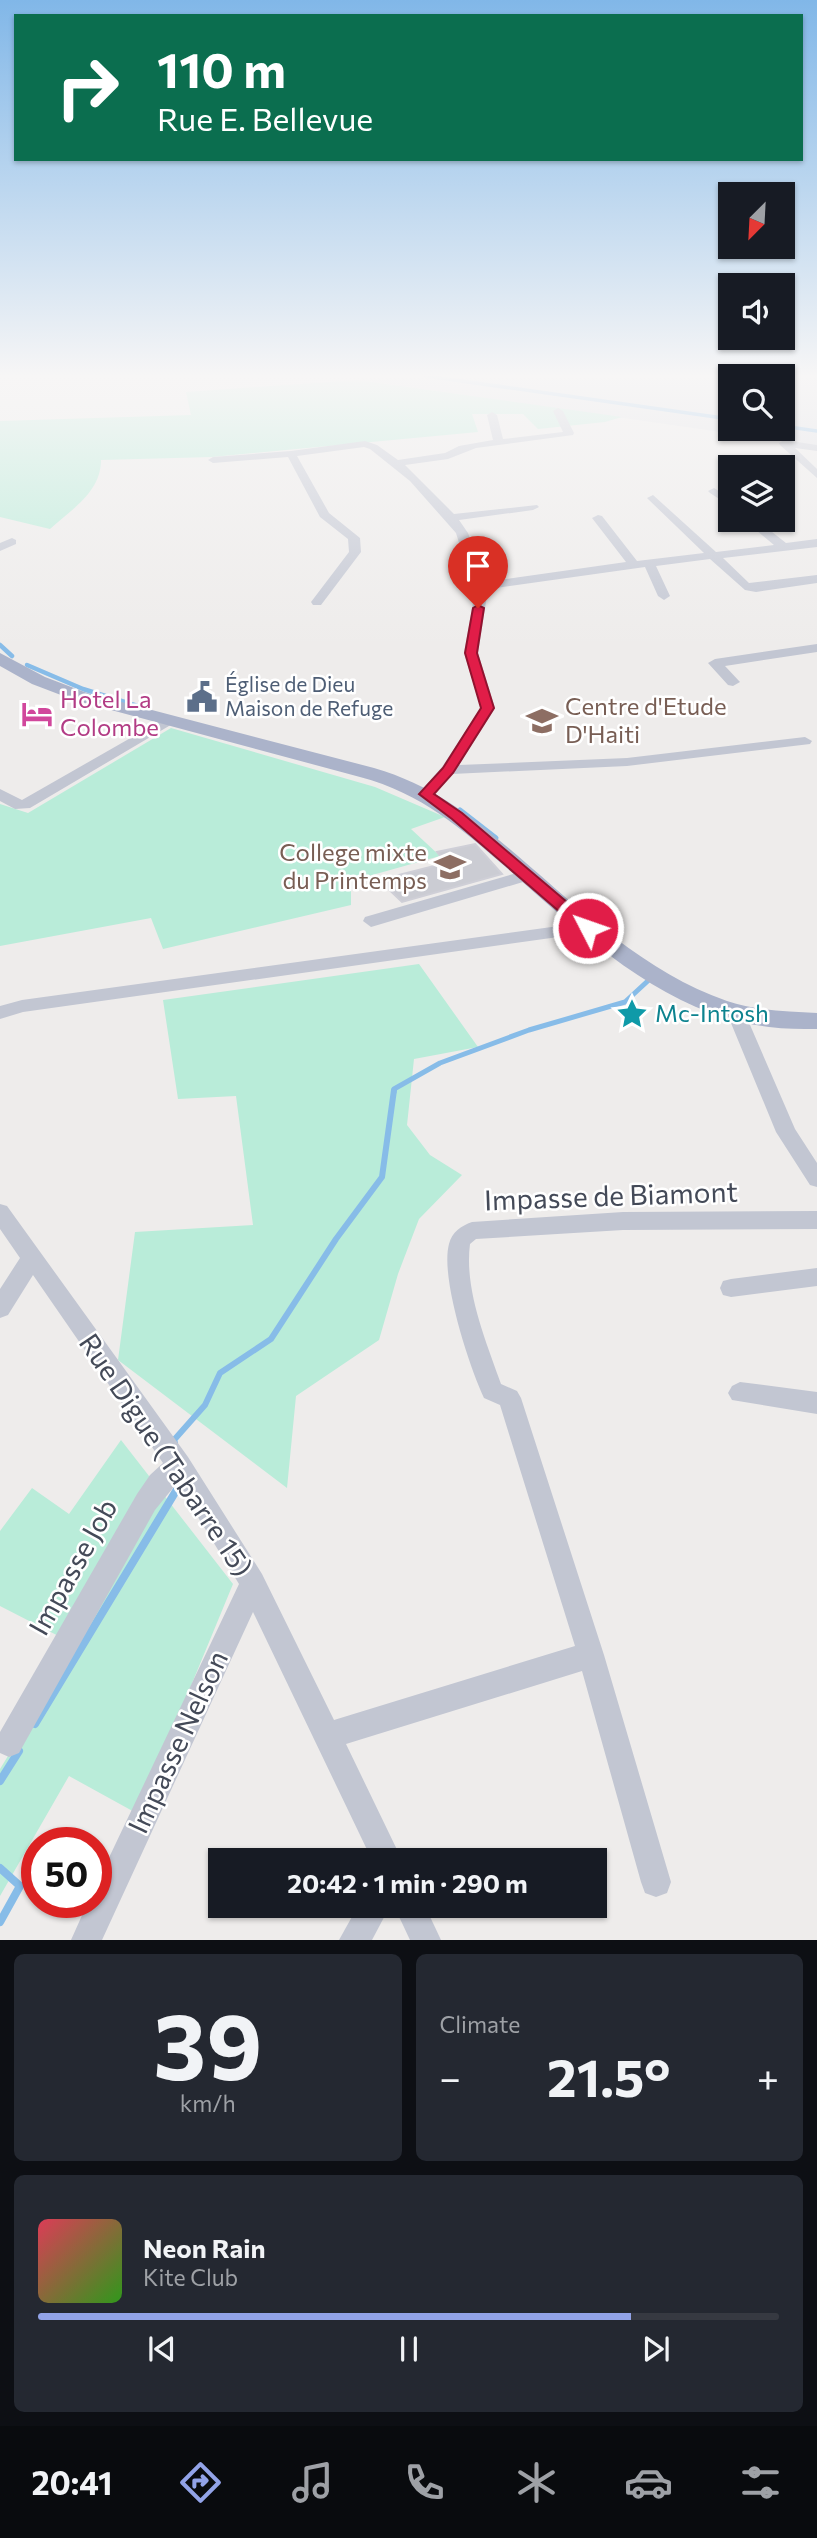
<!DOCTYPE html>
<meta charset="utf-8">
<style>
:root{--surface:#171b24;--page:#242831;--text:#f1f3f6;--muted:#9ea1a6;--line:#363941;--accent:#92a3e7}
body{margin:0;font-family:Commissioner,sans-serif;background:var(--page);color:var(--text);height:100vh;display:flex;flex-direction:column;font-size:26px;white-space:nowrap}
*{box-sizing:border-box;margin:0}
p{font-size:23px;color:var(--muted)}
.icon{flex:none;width:38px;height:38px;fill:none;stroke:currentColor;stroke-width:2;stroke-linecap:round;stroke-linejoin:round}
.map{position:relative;height:1940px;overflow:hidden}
.drawer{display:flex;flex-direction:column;gap:14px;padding:14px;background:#0d0f14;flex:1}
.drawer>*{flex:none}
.banner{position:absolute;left:14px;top:14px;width:789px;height:147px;border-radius:0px;box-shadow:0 2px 5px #0004;background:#0b6e4f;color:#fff;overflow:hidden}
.needle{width:46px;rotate:204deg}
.buttons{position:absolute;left:718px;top:182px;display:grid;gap:14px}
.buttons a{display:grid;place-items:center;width:77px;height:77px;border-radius:0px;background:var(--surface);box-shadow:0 2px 5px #0004;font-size:35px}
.speed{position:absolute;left:21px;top:1827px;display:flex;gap:14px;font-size:35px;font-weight:700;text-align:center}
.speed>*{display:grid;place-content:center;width:91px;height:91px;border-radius:50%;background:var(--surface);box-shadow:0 2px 5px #0004;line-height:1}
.speed .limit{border:10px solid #d22;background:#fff;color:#111}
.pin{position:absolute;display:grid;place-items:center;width:60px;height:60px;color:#fff;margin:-72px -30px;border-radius:50% 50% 50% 0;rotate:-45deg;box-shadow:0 0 7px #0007}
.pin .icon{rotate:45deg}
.me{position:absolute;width:77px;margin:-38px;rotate:311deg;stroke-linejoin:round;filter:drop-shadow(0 0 5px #0008)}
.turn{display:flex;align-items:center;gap:24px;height:147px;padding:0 28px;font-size:32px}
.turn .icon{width:91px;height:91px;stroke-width:2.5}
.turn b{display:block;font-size:49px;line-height:60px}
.big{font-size:52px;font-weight:700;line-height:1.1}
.drawer .card{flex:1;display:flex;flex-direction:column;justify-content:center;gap:10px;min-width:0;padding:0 24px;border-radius:10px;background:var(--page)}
.drawer .dial{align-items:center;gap:0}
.dial b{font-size:91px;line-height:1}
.song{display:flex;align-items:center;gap:21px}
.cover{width:84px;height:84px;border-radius:10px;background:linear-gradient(135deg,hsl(350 70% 55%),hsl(110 70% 35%))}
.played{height:7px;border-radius:4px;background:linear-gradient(90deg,var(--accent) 80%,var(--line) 80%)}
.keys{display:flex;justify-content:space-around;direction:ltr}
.heat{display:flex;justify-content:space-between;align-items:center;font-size:38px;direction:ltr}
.drawer .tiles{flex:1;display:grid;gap:14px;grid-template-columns:1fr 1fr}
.card:last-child{grid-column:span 2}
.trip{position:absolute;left:208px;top:1848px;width:399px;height:70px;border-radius:0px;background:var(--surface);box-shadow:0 2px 5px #0004;font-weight:700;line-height:70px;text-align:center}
.menu{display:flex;height:112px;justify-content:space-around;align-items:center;background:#090b0e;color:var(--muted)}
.menu .icon{width:49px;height:49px}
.menu .active{color:var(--accent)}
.menu b{font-size:32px;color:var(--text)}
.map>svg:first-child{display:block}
.airport{fill:#e0e1e6}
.green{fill:#b9ecd9}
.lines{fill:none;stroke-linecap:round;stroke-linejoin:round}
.stream-far4{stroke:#87bce8;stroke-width:3.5}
.stream-far3{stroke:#87bce8;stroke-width:4.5}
.stream-far2{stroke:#87bce8;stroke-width:5}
.stream-far1{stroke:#87bce8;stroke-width:6}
.stream{stroke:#87bce8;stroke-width:8}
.building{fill:#cbccd3;stroke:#cfcfd7;stroke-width:2}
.minor{fill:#c2c6d2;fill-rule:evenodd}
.major{fill:#abb3ca;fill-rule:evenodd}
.route{fill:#e11d48;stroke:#92132f;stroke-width:2}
.labels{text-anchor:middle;stroke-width:5;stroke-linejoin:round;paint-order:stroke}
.far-service-label{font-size:21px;fill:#4e5e75;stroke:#fff;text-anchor:start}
.hotel-label{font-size:24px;fill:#b23c85;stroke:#fff;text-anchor:start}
.education-label{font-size:24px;fill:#785e54;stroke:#fff;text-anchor:start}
.culture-label{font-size:24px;fill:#0d838f;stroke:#fff;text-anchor:start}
.near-street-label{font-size:28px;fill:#444a58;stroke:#fff}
</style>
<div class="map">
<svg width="817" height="1940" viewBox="0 0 817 1940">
<rect width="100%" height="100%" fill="#eeeceb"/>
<path class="airport" d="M334 376H730V429H782V376H817V446Z"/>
<g class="green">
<path d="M357 380 622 417 605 422 538 429 523 414H472L478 432 212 457 101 460C101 492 72 509 50 529L0 517V421L191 415 186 392Z"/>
<path d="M171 728 375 787 445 817 411 829 440 856 351 881V905L163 949 151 918 0 946V804L28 813Z"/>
<path d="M419 964 478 1047 414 1059 407 1125 430 1155 462 1175 419 1219 398 1274 379 1340 296 1396 287 1488 118 1360 135 1232 253 1225 236 1096 178 1099 163 1000Z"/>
<path d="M121 1440 233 1584 138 1814 69 1776 0 1896V1769L76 1645 0 1606V1531L32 1488 69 1514Z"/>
</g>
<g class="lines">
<g class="stream-far4">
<path d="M426 376 730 419"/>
<path d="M782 426 817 431"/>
</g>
<g class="stream-far3">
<path d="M0 645 12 656"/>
<path d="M27 665 83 689 144 708"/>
</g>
<g class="stream-far2">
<path d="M460 810 496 838"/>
<path d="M581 910 598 924"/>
<path d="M394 1092V1089L440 1063 529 1030 625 1002 651 978"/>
</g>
<path class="stream-far1" d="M175 1443 174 1440 205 1405 220 1373 271 1339 336 1239 382 1177 394 1090"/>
<g class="stream">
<path d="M35 1724 182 1481"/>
<path d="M0 1781 19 1751"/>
<path d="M0 1868 20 1886 0 1922"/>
</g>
</g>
<path class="building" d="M475 844 502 874 402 902 379 880 446 863 437 852Z"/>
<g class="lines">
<g class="minor">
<path d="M558 408 563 411 574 433 573 435 476 448 448 459 405 465 454 514 537 505 539 507 533 510 459 520 468 533 485 582 626 562 592 518 598 515 602 516 637 561 704 553 649 500 647 498 653 495 716 552 774 545 744 520H757L786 543 817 539V547L723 558 749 583 817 575V583L756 592 745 590 710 559 656 566 670 596 664 600 658 596 645 567 488 589 478 653 495 708 459 765 627 758 805 737 812 741 810 744 627 766 452 774 431 797H421L418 794 442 767 481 708 464 653 476 586 468 572 456 533 410 481 370 449 364 447 297 456 329 513 360 538 361 552 321 605H313L311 602 349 552 348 539 320 517 288 457 213 463 208 460 213 457 291 451 365 441 377 445 398 460 445 453 459 446 493 440 487 415 492 412 497 415 503 439 563 432 553 411Z"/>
<path d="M784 440 817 445V451L795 448 817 469V478L780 445 779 443Z"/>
<path d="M714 488 730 498V506L710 493 708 491Z"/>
<path d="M12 538 16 540V544L0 551V543Z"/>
<path d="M817 644V652L725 666 740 682 733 686 728 685 708 663 715 659Z"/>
<path d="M169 716 174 717V723L30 808 15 809 0 801V789L22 800Z"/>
<path d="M527 870 533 871 535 875 533 879 371 927 363 921 365 917Z"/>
<path d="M588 922 596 928 594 932 23 1012 0 1019V1006L22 1000Z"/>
<path d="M735 1005 741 1007 744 1011 795 1129 817 1163V1187L810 1185 776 1132 726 1011 729 1007Z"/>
<path d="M0 1204 7 1206 188 1457 262 1574 334 1720 575 1646 500 1405 484 1398C469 1366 440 1277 449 1244 452 1232 461 1226 472 1222L623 1212 817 1211V1229L623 1230 476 1239 470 1244C464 1290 486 1341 501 1384L517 1391 521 1398 604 1655 671 1882 667 1893 656 1897 645 1893 641 1882 582 1671 346 1744 402 1860H372L253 1612 102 1940H71L88 1902H96V1885L239 1584 177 1483 155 1510 19 1753 9 1757 0 1753V1732L137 1494 150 1475 163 1463 33 1275 8 1315 0 1318V1289L20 1258 0 1229Z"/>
<path d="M817 1268V1286L731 1297 723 1295 720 1288 723 1281 731 1279Z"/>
<path d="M740 1382 817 1392V1414L732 1400 728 1393 732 1386Z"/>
<path d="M358 1906H390L372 1940H339Z"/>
<path d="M394 1906H425L441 1940H410Z"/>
</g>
<path class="major" d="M0 653 45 677 87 693 374 768C435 786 471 816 518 856 582 911 646 973 727 1001 756 1011 787 1011 817 1013V1029C801 1029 785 1029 769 1027 664 1014 584 936 508 869 459 827 423 794 360 777L74 700 32 684 0 666Z"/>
</g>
<linearGradient id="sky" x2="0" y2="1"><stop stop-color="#81b7e8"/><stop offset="0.58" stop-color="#f7f6f6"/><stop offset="1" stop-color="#f7f6f6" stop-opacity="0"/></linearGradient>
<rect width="817" height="648" fill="url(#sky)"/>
<path class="route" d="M478 605 484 608 477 653 494 708 453 773 434 794 462 813 594 925 596 928 594 932H583L452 819 419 794 443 768 481 708 465 653 473 608Z"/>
<defs>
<symbol id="civic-bare" viewBox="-9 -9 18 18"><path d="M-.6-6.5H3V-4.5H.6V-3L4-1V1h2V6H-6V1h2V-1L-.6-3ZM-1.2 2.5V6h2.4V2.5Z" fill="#5c6f8a" stroke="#fff" stroke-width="2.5" paint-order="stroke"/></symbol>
<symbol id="hotel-bare" viewBox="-9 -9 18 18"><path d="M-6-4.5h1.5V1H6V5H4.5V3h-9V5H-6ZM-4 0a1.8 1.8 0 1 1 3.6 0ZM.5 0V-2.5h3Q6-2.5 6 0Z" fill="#d1479c" stroke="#fff" stroke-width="2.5" paint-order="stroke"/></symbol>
<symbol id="school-bare" viewBox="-9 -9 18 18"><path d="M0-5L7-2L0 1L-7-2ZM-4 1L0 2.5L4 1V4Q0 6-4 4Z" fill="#8d6e63" stroke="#fff" stroke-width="2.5" paint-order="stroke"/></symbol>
<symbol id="sight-bare" viewBox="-9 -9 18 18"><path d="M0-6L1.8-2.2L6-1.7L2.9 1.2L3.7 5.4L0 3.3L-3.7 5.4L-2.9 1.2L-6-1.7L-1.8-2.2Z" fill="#0f9aa8" stroke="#fff" stroke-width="2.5" paint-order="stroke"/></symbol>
</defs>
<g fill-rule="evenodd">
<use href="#civic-bare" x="180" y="675" width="44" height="44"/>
<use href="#hotel-bare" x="15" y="692" width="44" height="44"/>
<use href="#school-bare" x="520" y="699" width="44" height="44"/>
<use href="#school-bare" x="428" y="845" width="44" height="44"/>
<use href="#sight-bare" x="610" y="992" width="44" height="44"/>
</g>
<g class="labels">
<g class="far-service-label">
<text x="225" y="692">Église de Dieu<tspan x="225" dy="24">Maison de Refuge</tspan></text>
</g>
<g class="hotel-label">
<text x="60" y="708">Hotel La<tspan x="60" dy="28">Colombe</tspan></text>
</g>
<g class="education-label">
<text x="565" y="715">Centre d'Etude<tspan x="565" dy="28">D'Haiti</tspan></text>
<text x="427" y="861" text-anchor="end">College mixte<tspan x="427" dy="28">du Printemps</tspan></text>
</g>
<g class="culture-label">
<text x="655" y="1022">Mc-Intosh</text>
</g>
<g class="near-street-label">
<text transform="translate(611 1196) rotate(-2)" y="10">Impasse de Biamont</text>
<text transform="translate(166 1455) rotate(56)" y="10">Rue Digue (Tabarre 15)</text>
<text transform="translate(73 1567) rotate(-61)" y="10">Impasse Job</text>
<text transform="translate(178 1742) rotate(-65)" y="10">Impasse Nelson</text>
</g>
</g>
</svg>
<div class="buttons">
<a><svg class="needle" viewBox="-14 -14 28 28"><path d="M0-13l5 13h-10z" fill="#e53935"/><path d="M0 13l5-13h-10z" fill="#9ea1a6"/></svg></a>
<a><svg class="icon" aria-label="sound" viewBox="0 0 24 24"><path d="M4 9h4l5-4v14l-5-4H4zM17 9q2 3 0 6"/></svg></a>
<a><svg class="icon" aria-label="search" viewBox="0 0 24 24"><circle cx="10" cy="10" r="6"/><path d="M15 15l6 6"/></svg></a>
<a><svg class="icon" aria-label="layers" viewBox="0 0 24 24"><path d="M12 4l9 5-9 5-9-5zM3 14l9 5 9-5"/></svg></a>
</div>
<div class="speed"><div class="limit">50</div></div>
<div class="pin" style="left:478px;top:608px;background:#d93025"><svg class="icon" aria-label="arrive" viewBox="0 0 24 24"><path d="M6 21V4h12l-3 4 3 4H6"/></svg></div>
<svg class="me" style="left:588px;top:928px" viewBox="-20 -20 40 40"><circle r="17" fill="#e11d48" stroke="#fff" stroke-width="3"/><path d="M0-11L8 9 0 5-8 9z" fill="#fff"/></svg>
<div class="trip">20:42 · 1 min · 290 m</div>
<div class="banner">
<div class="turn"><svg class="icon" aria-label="right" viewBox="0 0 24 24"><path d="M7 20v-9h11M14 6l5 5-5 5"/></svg><div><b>110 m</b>Rue E. Bellevue</div></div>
</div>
</div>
<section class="drawer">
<div class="tiles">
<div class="card dial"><b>39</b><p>km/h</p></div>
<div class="card"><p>Climate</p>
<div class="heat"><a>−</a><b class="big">21.5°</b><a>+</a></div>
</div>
<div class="card">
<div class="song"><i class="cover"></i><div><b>Neon Rain</b><p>Kite Club</p></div></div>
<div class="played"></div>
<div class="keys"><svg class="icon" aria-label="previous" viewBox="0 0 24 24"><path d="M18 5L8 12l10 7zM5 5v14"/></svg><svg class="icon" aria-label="pause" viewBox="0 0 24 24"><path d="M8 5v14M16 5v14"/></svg><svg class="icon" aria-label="next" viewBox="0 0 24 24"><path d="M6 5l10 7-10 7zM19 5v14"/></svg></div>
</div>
</div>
</section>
<nav class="menu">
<b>20:41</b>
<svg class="icon active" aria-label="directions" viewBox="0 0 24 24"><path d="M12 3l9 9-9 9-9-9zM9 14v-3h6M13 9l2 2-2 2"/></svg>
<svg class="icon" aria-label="music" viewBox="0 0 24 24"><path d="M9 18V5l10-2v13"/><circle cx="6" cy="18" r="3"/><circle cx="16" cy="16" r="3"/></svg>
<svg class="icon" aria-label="phone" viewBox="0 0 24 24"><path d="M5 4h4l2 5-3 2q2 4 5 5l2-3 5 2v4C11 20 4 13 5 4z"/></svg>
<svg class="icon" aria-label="climate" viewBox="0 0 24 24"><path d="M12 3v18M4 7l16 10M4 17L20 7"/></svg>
<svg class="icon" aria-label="car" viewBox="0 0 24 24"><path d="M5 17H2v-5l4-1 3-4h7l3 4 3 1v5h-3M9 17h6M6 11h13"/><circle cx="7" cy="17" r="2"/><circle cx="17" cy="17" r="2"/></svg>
<svg class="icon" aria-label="filters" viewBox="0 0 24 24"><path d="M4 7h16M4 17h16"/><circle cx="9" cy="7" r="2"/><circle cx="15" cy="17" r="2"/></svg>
</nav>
